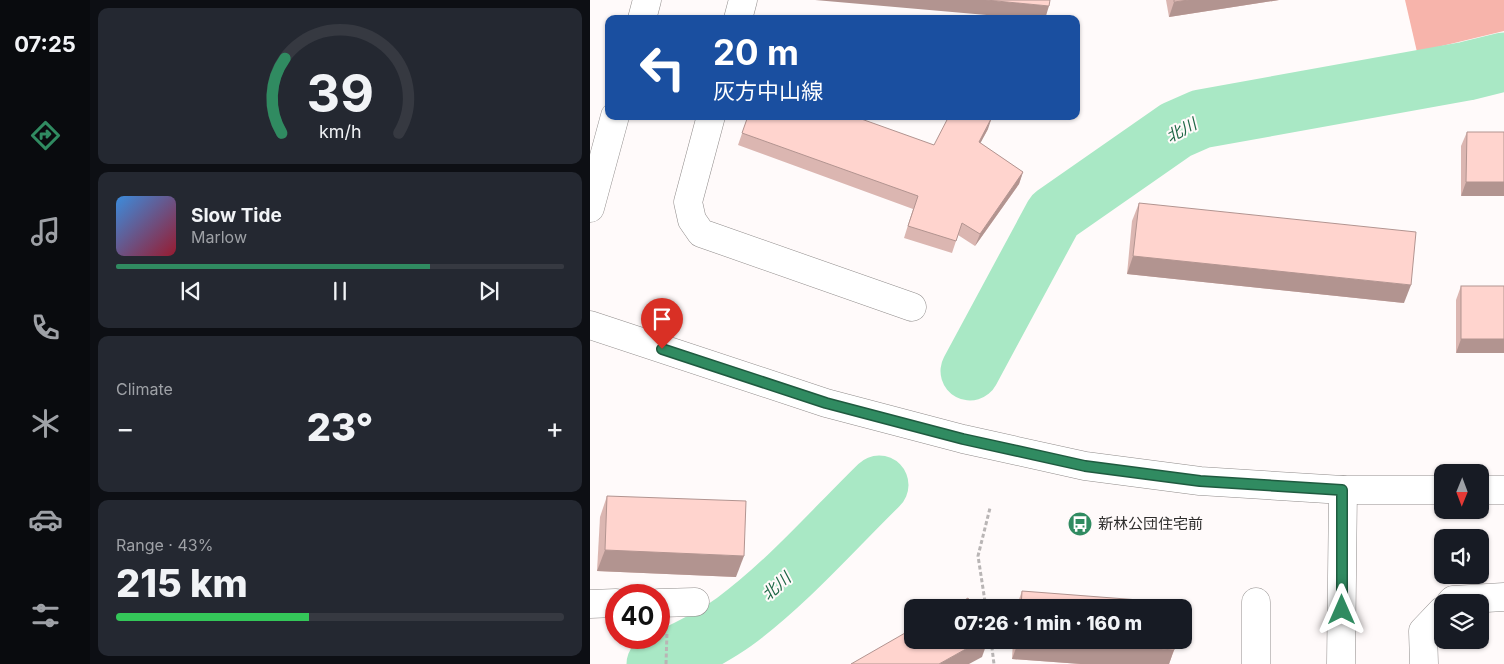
<!DOCTYPE html>
<meta charset="utf-8">
<style>
:root{--surface:#171b24;--page:#242831;--text:#f1f3f6;--muted:#9ea1a6;--line:#363941;--accent:#308b61}
body{margin:0;font-family:Inter,"Noto Sans JP",sans-serif;background:var(--page);color:var(--text);height:100vh;display:flex;flex-direction:column;font-size:19px;white-space:nowrap}
*{box-sizing:border-box;margin:0}
p{font-size:16px;color:var(--muted)}
.icon{flex:none;width:28px;height:28px;fill:none;stroke:currentColor;stroke-width:2;stroke-linecap:round;stroke-linejoin:round}
.map{position:relative;flex:1;overflow:hidden}
.sheet{display:flex;flex-direction:column;gap:8px;padding:8px;background:#0d0f14;width:500px}
.sheet>*{flex:none}
.hud{position:absolute;left:15px;top:15px;width:475px;height:105px;border-radius:10px;box-shadow:0 1px 4px #0004;background:#1a4fa0;color:#fff;overflow:hidden}
.needle{width:32px;rotate:181deg}
.tools{position:absolute;left:844px;top:464px;display:grid;gap:10px}
.tools a{display:grid;place-items:center;width:55px;height:55px;border-radius:10px;background:var(--surface);box-shadow:0 1px 4px #0004;font-size:25px}
.speed{position:absolute;left:15px;top:584px;display:flex;gap:10px;font-size:25px;font-weight:700;text-align:center}
.speed>*{display:grid;place-content:center;width:65px;height:65px;border-radius:50%;background:var(--surface);box-shadow:0 1px 4px #0004;line-height:1}
.speed .limit{border:8px solid #d22;background:#fff;color:#111}
.pin{position:absolute;display:grid;place-items:center;width:42px;height:42px;color:#fff;margin:-51px -21px;border-radius:50% 50% 50% 0;rotate:-45deg;box-shadow:0 0 5px #0007}
.pin .icon{rotate:45deg}
.me{position:absolute;width:55px;margin:-28px;rotate:0deg;stroke-linejoin:round;filter:drop-shadow(0 0 4px #0008)}
.turn{display:flex;align-items:center;gap:18px;height:105px;padding:0 25px;font-size:22px}
.turn .icon{width:65px;height:65px;stroke-width:2.5}
.turn b{display:block;font-size:35px;line-height:42px}
.big{font-size:38px;font-weight:800;line-height:1.1}
.sheet .card{flex:1;display:flex;flex-direction:column;justify-content:center;gap:8px;min-width:0;padding:0 18px;border-radius:10px;background:var(--page)}
.sheet .dial{align-items:center;gap:0}
.dial svg{height:130px;overflow:visible;fill:none;stroke:var(--line);stroke-width:7;stroke-linecap:round;text-anchor:middle}
.dial text{fill:var(--text);stroke:none}
.song{display:flex;align-items:center;gap:15px}
.cover{width:60px;height:60px;border-radius:8px;background:linear-gradient(135deg,hsl(210 70% 55%),hsl(350 70% 35%))}
.played{height:5px;border-radius:2px;background:linear-gradient(90deg,var(--accent) 70%,var(--line) 70%)}
.keys{display:flex;justify-content:space-around;direction:ltr}
.heat{display:flex;justify-content:space-between;align-items:center;font-size:28px;direction:ltr}
.charge{height:8px;border-radius:4px;background:linear-gradient(90deg,#34c759 43%,var(--line) 0)}
.trip{position:absolute;left:314px;top:599px;width:288px;height:50px;border-radius:10px;background:var(--surface);box-shadow:0 1px 4px #0004;font-weight:800;line-height:50px;text-align:center}
main{display:flex;flex:1;min-height:0}
.tabs{display:flex;flex-direction:column;width:90px;justify-content:space-around;align-items:center;background:#090b0e;color:var(--muted)}
.tabs .icon{width:35px;height:35px}
.tabs .current{color:var(--accent)}
.tabs b{font-size:22px;color:var(--text)}
.map>svg:first-child{display:block}
.green{fill:#f7b4ab}
.lines{fill:none;stroke-linecap:round;stroke-linejoin:round}
.river{stroke:#a9e8c5;stroke-width:59}
.minor-casing{stroke:#908c8b;stroke-width:29}
.major-casing{stroke:#908c8b;stroke-width:29}
.path{stroke:#b9b5b5;stroke-width:3;stroke-dasharray:4 2.5;stroke-linecap:butt}
.minor{stroke:#fff;stroke-width:28}
.major{stroke:#fff;stroke-width:28}
.wall{fill:#dbb6b1}
.shaded-wall{fill:#b29490}
.building{fill:#ffd4ce;stroke:#b29490}
.route-casing{stroke:#1f5a3f;stroke-width:12}
.route{stroke:#308b61;stroke-width:9}
.labels{text-anchor:middle;stroke-width:4;stroke-linejoin:round;paint-order:stroke}
.poi-label{font-size:15px;fill:#2e2d2c;stroke:#fffafa;text-anchor:start}
.water-label{font-size:16px;font-style:italic;fill:#1f6746;stroke:#fffafa}
</style>
<main>
<nav class="tabs">
<b>07:25</b>
<svg class="icon current" aria-label="directions" viewBox="0 0 24 24"><path d="M12 3l9 9-9 9-9-9zM9 14v-3h6M13 9l2 2-2 2"/></svg>
<svg class="icon" aria-label="music" viewBox="0 0 24 24"><path d="M9 18V5l10-2v13"/><circle cx="6" cy="18" r="3"/><circle cx="16" cy="16" r="3"/></svg>
<svg class="icon" aria-label="phone" viewBox="0 0 24 24"><path d="M5 4h4l2 5-3 2q2 4 5 5l2-3 5 2v4C11 20 4 13 5 4z"/></svg>
<svg class="icon" aria-label="climate" viewBox="0 0 24 24"><path d="M12 3v18M4 7l16 10M4 17L20 7"/></svg>
<svg class="icon" aria-label="car" viewBox="0 0 24 24"><path d="M5 17H2v-5l4-1 3-4h7l3 4 3 1v5h-3M9 17h6M6 11h13"/><circle cx="7" cy="17" r="2"/><circle cx="17" cy="17" r="2"/></svg>
<svg class="icon" aria-label="filters" viewBox="0 0 24 24"><path d="M4 7h16M4 17h16"/><circle cx="9" cy="7" r="2"/><circle cx="15" cy="17" r="2"/></svg>
</nav>
<section class="sheet">
<div class="card dial"><svg viewBox="0 0 100 80">
<path d="M14 69A42 42 0 1 1 86 69"/>
<path d="M14 69A42 42 0 0 1 16 23" stroke="#308b61"/>
<text x="50" y="56" font-size="32" font-weight="700">39</text>
<text x="50" y="72" font-size="11">km/h</text>
</svg></div>
<div class="card">
<div class="song"><i class="cover"></i><div><b>Slow Tide</b><p>Marlow</p></div></div>
<div class="played"></div>
<div class="keys"><svg class="icon" aria-label="previous" viewBox="0 0 24 24"><path d="M18 5L8 12l10 7zM5 5v14"/></svg><svg class="icon" aria-label="pause" viewBox="0 0 24 24"><path d="M8 5v14M16 5v14"/></svg><svg class="icon" aria-label="next" viewBox="0 0 24 24"><path d="M6 5l10 7-10 7zM19 5v14"/></svg></div>
</div>
<div class="card"><p>Climate</p>
<div class="heat"><a>−</a><b class="big">23°</b><a>+</a></div>
</div>
<div class="card"><p>Range · 43%</p><b class="big">215 km</b><div class="charge"></div></div>
</section>
<div class="map">
<svg width="914" height="664" viewBox="0 0 914 664">
<rect width="100%" height="100%" fill="#fffafa"/>
<path class="green" d="M815 0H914V31L827 52Z"/>
<g class="lines">
<g class="river">
<path d="M380 371 464 215 586 130 611 119 877 71 914 62"/>
<path d="M66 664C93 652 120 639 144 622 197 583 242 531 289 485"/>
</g>
<defs>
<g id="minor">
<path d="M52 19 57 0"/>
<path d="M148 19 153 0"/>
<path d="M121 116 98 202 102 220 111 233 322 307"/>
<path d="M0 208 25 116"/>
<path d="M666 602V664"/>
<path d="M861 602 863 600 914 597"/>
<path d="M69 603 105 602"/>
<path d="M0 604 26 603"/>
<path d="M751 664 753 490"/>
<path d="M834 664 833 631 852 611"/>
</g>
<g id="major">
<path d="M0 325 236 403 373 439 495 466 610 481 753 490H852"/>
<path d="M890 490H914"/>
</g>
</defs>
<use href="#minor" class="minor-casing"/>
<use href="#major" class="major-casing"/>
<g class="path">
<path d="M396 608 388 556 400 508"/>
<path d="M401 640 404 664"/>
<path d="M76 664 77 632"/>
</g>
<use href="#minor" class="minor"/>
<use href="#major" class="major"/>
</g>
<g class="wall">
<path d="M576 0H689L579 17Z"/>
<path d="M158 116 344 145 398 129 390 143 433 172 429 184 385 246 368 235 362 253 314 238 323 209 148 145Z"/>
<path d="M877 132H914L871 196V146Z"/>
<path d="M549 203 814 303 537 274 542 221Z"/>
<path d="M871 286H914L866 353V300Z"/>
<path d="M17 496 146 577 7 571 10 517Z"/>
<path d="M432 591 588 608H426Z"/>
<path d="M423 640H585L584 650 579 664H491L422 659Z"/>
</g>
<g class="shaded-wall">
<path d="M225 0H396L459 6 455 19H441Z"/>
<path d="M599 0H689L579 17 584 2Z"/>
<path d="M402 117 398 129 384 155 389 142Z"/>
<path d="M433 172 429 184 385 246 390 234Z"/>
<path d="M876 182H914V196H871Z"/>
<path d="M543 256 821 285 814 303 537 274Z"/>
<path d="M871 339H914V353H866Z"/>
<path d="M15 550 154 556 146 577 7 571Z"/>
<path d="M392 640H398L392 657 379 664H349Z"/>
<path d="M429 640H456L584 650 579 664H491L422 659Z"/>
</g>
<g class="building">
<path d="M396 0H460L459 6Z"/>
<path d="M584 0H599L584 2Z"/>
<path d="M158 116H263L344 145 359 116H401L402 117 389 142 433 172 390 234 372 223 366 241 318 226 328 196 152 133Z"/>
<path d="M877 132H914V182H876Z"/>
<path d="M549 203 826 232 821 285 543 256Z"/>
<rect x="871" y="286" width="43" height="53"/>
<path d="M17 496 156 501 154 556 15 550Z"/>
<path d="M432 591 588 603V608H431Z"/>
<path d="M378 598 383 608H361Z"/>
<path d="M322 629V640H392L349 664H261Z"/>
<path d="M456 640H585L584 650Z"/>
</g>
<g class="lines">
<defs>
<path id="route" d="M72 349 236 403 373 439 495 466 610 481 752 490V610"/>
</defs>
<use href="#route" class="route-casing"/>
<use href="#route" class="route"/>
</g>
<defs>
<symbol id="bus-disc" viewBox="-11 -11 22 22"><circle r="9.5" fill="#308b61" stroke="#fffafa"/><path d="M-5-6H5V4H4V6H2V4H-2V6H-4V4H-5ZM-3.5-4V0h7V-4ZM-3.5 1.2v1.5H-2V1.2ZM2 1.2v1.5H3.5V1.2Z" fill="#fff"/></symbol>
</defs>
<g fill-rule="evenodd">
<use href="#bus-disc" x="476" y="510" width="28" height="28"/>
</g>
<g class="labels">
<g class="poi-label">
<text x="508" y="529">新林公団住宅前</text>
</g>
<g class="water-label">
<text transform="translate(591 130) rotate(-28)" y="6">北川</text>
<text transform="translate(186 586) rotate(-42)" y="6">北川</text>
</g>
</g>
</svg>
<div class="tools">
<a><svg class="needle" viewBox="-14 -14 28 28"><path d="M0-13l5 13h-10z" fill="#e53935"/><path d="M0 13l5-13h-10z" fill="#9ea1a6"/></svg></a>
<a><svg class="icon" aria-label="sound" viewBox="0 0 24 24"><path d="M4 9h4l5-4v14l-5-4H4zM17 9q2 3 0 6"/></svg></a>
<a><svg class="icon" aria-label="layers" viewBox="0 0 24 24"><path d="M12 4l9 5-9 5-9-5zM3 14l9 5 9-5"/></svg></a>
</div>
<div class="speed"><div class="limit">40</div></div>
<div class="pin" style="left:72px;top:349px;background:#d93025"><svg class="icon" aria-label="arrive" viewBox="0 0 24 24"><path d="M6 21V4h12l-3 4 3 4H6"/></svg></div>
<svg class="me" style="left:752px;top:610px" viewBox="-20 -20 40 40"><path d="M0-17L14 15 0 8-14 15z" fill="#308b61" stroke="#fff" stroke-width="4"/></svg>
<div class="trip">07:26 · 1 min · 160 m</div>
<div class="hud">
<div class="turn"><svg class="icon" aria-label="left" viewBox="0 0 24 24"><path d="M17 20v-9H6M10 6l-5 5 5 5"/></svg><div><b>20 m</b>灰方中山線</div></div>
</div>
</div>
</main>
